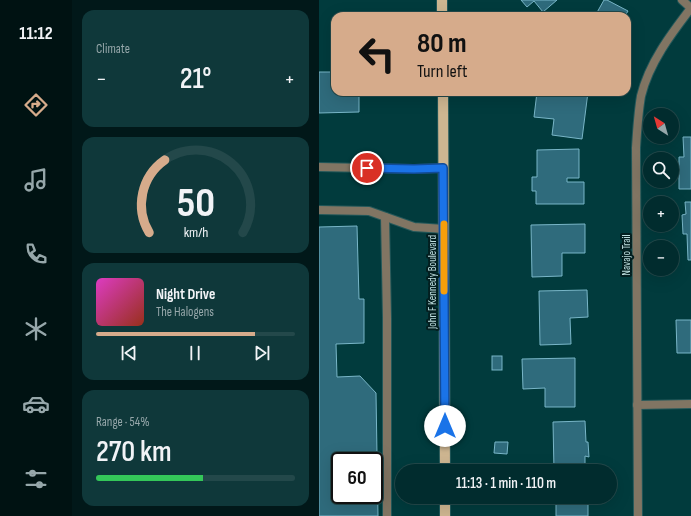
<!DOCTYPE html>
<meta charset="utf-8">
<style>
:root{--surface:#012c2e;--page:#0f383a;--text:#f1f3f6;--muted:#96a7aa;--line:#23484a;--accent:#d6ab8b}
body{margin:0;font-family:"Sofia Sans Condensed",sans-serif;background:var(--page);color:var(--text);height:100vh;display:flex;flex-direction:column;font-size:15px;white-space:nowrap}
*{box-sizing:border-box;margin:0}
p{font-size:13px;color:var(--muted)}
.icon{flex:none;width:22px;height:22px;fill:none;stroke:currentColor;stroke-width:2;stroke-linecap:round;stroke-linejoin:round}
.map{position:relative;flex:1;overflow:hidden}
.side{display:flex;flex-direction:column;gap:10px;padding:10px;background:#011819;width:247px}
.side>*{flex:none}
.hud{position:absolute;left:12px;top:12px;width:300px;height:84px;border-radius:12px;box-shadow:0 4px 16px #0002,0 0 0 1px var(--line);background:#d6ab8b;color:#111;overflow:hidden}
.needle{width:26px;rotate:323deg}
.tools{position:absolute;left:324px;top:108px;display:grid;gap:8px}
.tools a{display:grid;place-items:center;width:36px;height:36px;border-radius:50%;background:var(--surface);box-shadow:0 4px 16px #0002,0 0 0 1px var(--line);font-size:20px}
.speed{position:absolute;left:12px;top:452px;display:flex;gap:8px;font-size:20px;font-weight:700;text-align:center}
.speed>*{display:grid;place-content:center;width:52px;height:52px;border-radius:50%;background:var(--surface);box-shadow:0 4px 16px #0002,0 0 0 1px var(--line);line-height:1}
.speed .limit{border:2px solid #111;border-radius:6px;background:#fff;color:#111}
.pin{position:absolute;display:grid;place-items:center;width:34px;height:34px;color:#fff;margin:-17px;border:2px solid #fff;border-radius:50%;box-shadow:0 1px 4px #0007}
.me{position:absolute;width:44px;margin:-22px;rotate:0deg;stroke-linejoin:round;filter:drop-shadow(0 0 3px #0008)}
.turn{display:flex;align-items:center;gap:14px;height:84px;padding:0 20px;font-size:18px}
.turn .icon{width:52px;height:52px;stroke-width:2.5}
.turn b{display:block;font-size:28px;line-height:34px}
.big{font-size:30px;font-weight:600;line-height:1.1}
.side .tile{flex:1;display:flex;flex-direction:column;justify-content:center;gap:6px;min-width:0;padding:0 14px;border-radius:12px;background:var(--page)}
.side .dial{align-items:center;gap:0}
.dial svg{height:104px;overflow:visible;fill:none;stroke:var(--line);stroke-width:7;stroke-linecap:round;text-anchor:middle}
.dial text{fill:var(--text);stroke:none}
.song{display:flex;align-items:center;gap:12px}
.cover{width:48px;height:48px;border-radius:6px;background:linear-gradient(135deg,hsl(310 70% 55%),hsl(10 70% 35%))}
.played{height:4px;border-radius:2px;background:linear-gradient(90deg,var(--accent) 80%,var(--line) 80%)}
.keys{display:flex;justify-content:space-around;direction:ltr}
.heat{display:flex;justify-content:space-between;align-items:center;font-size:22px;direction:ltr}
.charge{height:6px;border-radius:3px;background:linear-gradient(90deg,#34c759 54%,var(--line) 0)}
.trip{position:absolute;left:76px;top:464px;width:222px;height:40px;border-radius:20px;background:var(--surface);box-shadow:0 4px 16px #0002,0 0 0 1px var(--line);font-weight:600;line-height:40px;text-align:center}
main{display:flex;flex:1;min-height:0}
.tabs{display:flex;flex-direction:column;width:72px;justify-content:space-around;align-items:center;background:#001212;color:var(--muted)}
.tabs .icon{width:28px;height:28px}
.tabs .selected{color:var(--accent)}
.tabs b{font-size:18px;color:var(--text)}
.map>svg:first-child{display:block}
.building{fill:#2f6b7c;stroke:#79b6c8;fill-rule:evenodd}
.lines{fill:none;stroke-linecap:round;stroke-linejoin:round}
.service-casing{stroke:#23585a;stroke-width:10}
.minor-casing{stroke:#23585a;stroke-width:10}
.primary-casing{stroke:#23585a;stroke-width:12}
.service{stroke:#817563;stroke-width:8}
.minor{stroke:#817563;stroke-width:8}
.primary{stroke:#ceb691;stroke-width:10}
.route-casing{stroke:#114b97;stroke-width:10}
.route{stroke:#1a73e8;stroke-width:7}
.slow{stroke:#f59e0b;stroke-width:7}
.labels{text-anchor:middle;stroke-width:4;stroke-linejoin:round;paint-order:stroke}
.street-label{font-size:11px;fill:#bededf;stroke:#031f20}
</style>
<main>
<nav class="tabs">
<b>11:12</b>
<svg class="icon selected" aria-label="directions" viewBox="0 0 24 24"><path d="M12 3l9 9-9 9-9-9zM9 14v-3h6M13 9l2 2-2 2"/></svg>
<svg class="icon" aria-label="music" viewBox="0 0 24 24"><path d="M9 18V5l10-2v13"/><circle cx="6" cy="18" r="3"/><circle cx="16" cy="16" r="3"/></svg>
<svg class="icon" aria-label="phone" viewBox="0 0 24 24"><path d="M5 4h4l2 5-3 2q2 4 5 5l2-3 5 2v4C11 20 4 13 5 4z"/></svg>
<svg class="icon" aria-label="climate" viewBox="0 0 24 24"><path d="M12 3v18M4 7l16 10M4 17L20 7"/></svg>
<svg class="icon" aria-label="car" viewBox="0 0 24 24"><path d="M5 17H2v-5l4-1 3-4h7l3 4 3 1v5h-3M9 17h6M6 11h13"/><circle cx="7" cy="17" r="2"/><circle cx="17" cy="17" r="2"/></svg>
<svg class="icon" aria-label="filters" viewBox="0 0 24 24"><path d="M4 7h16M4 17h16"/><circle cx="9" cy="7" r="2"/><circle cx="15" cy="17" r="2"/></svg>
</nav>
<section class="side">
<div class="tile"><p>Climate</p>
<div class="heat"><a>−</a><b class="big">21°</b><a>+</a></div>
</div>
<div class="tile dial"><svg viewBox="0 0 100 80">
<path d="M14 69A42 42 0 1 1 86 69"/>
<path d="M14 69A42 42 0 0 1 26 13" stroke="#d6ab8b"/>
<text x="50" y="56" font-size="32" font-weight="700">50</text>
<text x="50" y="72" font-size="11">km/h</text>
</svg></div>
<div class="tile">
<div class="song"><i class="cover"></i><div><b>Night Drive</b><p>The Halogens</p></div></div>
<div class="played"></div>
<div class="keys"><svg class="icon" aria-label="previous" viewBox="0 0 24 24"><path d="M18 5L8 12l10 7zM5 5v14"/></svg><svg class="icon" aria-label="pause" viewBox="0 0 24 24"><path d="M8 5v14M16 5v14"/></svg><svg class="icon" aria-label="next" viewBox="0 0 24 24"><path d="M6 5l10 7-10 7zM19 5v14"/></svg></div>
</div>
<div class="tile"><p>Range · 54%</p><b class="big">270 km</b><div class="charge"></div></div>
</section>
<div class="map">
<svg width="372" height="516" viewBox="0 0 372 516">
<rect width="100%" height="100%" fill="#013b3d"/>
<g class="building">
<path d="M202 0H238L224 12 215 1 208 7Z"/>
<path d="M285 0H288L309 11 306 16H276Z"/>
<path d="M0 72H16V92H40V112L0 113Z"/>
<path d="M218 92H269L263 139 233 135 235 119 215 117Z"/>
<path d="M364 137H372V189H360V157H365Z"/>
<path d="M260 149V178H248V182H265V204H217V191H213V177H218V150Z"/>
<path d="M366 202H372V260H369L368 234H364L363 215 367 214Z"/>
<path d="M266 224V253H243V276L213 277 212 225Z"/>
<path d="M38 226 40 299H45V343L17 344 18 377 41 376 57 393 59 516H0V227ZM21 461H55V495H21Z"/>
<path d="M268 290 269 317 251 318 252 344 221 345 220 291Z"/>
<path d="M357 320H372V353H358Z"/>
<rect x="173" y="356" width="10" height="14"/>
<path d="M256 358V407H226V388L204 389 203 359Z"/>
<path d="M266 421 267 442H269L270 457 266 456V471H235L234 422Z"/>
<path d="M176 442H189L188 454 175 453Z"/>
<rect x="237" y="497" width="32" height="19"/>
</g>
<g class="lines">
<defs>
<g id="service">
<path d="M0 167 95 169 124 168"/>
<path d="M0 210 50 211 95 227 125 229"/>
<path d="M66 217 68 318V516"/>
</g>
<g id="minor">
<path d="M363 0 372 8"/>
<path d="M318 405 372 404"/>
<path d="M319 516 317 148C318 131 319 114 322 96 330 63 352 34 372 8"/>
</g>
<g id="primary">
<path d="M123 0V16"/>
<path d="M124 92 126 471"/>
<path d="M126 497V516"/>
</g>
</defs>
<use href="#service" class="service-casing"/>
<use href="#minor" class="minor-casing"/>
<use href="#primary" class="primary-casing"/>
<use href="#service" class="service"/>
<use href="#minor" class="minor"/>
<use href="#primary" class="primary"/>
</g>
<g class="lines">
<defs>
<path id="route" d="M48 168 95 169 124 168 126 426"/>
</defs>
<use href="#route" class="route-casing"/>
<use href="#route" class="route"/>
<path class="slow" d="M125 224V291"/>
</g>
<g class="labels">
<g class="street-label">
<text transform="translate(307 255) rotate(-90)" y="4">Navajo Trail</text>
<text transform="translate(113 282) rotate(-90)" y="4">John F Kennedy Boulevard</text>
</g>
</g>
</svg>
<div class="tools">
<a><svg class="needle" viewBox="-14 -14 28 28"><path d="M0-13l5 13h-10z" fill="#e53935"/><path d="M0 13l5-13h-10z" fill="#96a7aa"/></svg></a>
<a><svg class="icon" aria-label="search" viewBox="0 0 24 24"><circle cx="10" cy="10" r="6"/><path d="M15 15l6 6"/></svg></a>
<a>+</a>
<a>−</a>
</div>
<div class="speed"><div class="limit">60</div></div>
<div class="pin" style="left:48px;top:168px;background:#d93025"><svg class="icon" aria-label="arrive" viewBox="0 0 24 24"><path d="M6 21V4h12l-3 4 3 4H6"/></svg></div>
<svg class="me" style="left:126px;top:426px" viewBox="-20 -20 40 40"><circle r="19" fill="#fff"/><path d="M0-13L10 11 0 6-10 11z" fill="#1a73e8"/></svg>
<div class="trip">11:13 · 1 min · 110 m</div>
<div class="hud">
<div class="turn"><svg class="icon" aria-label="left" viewBox="0 0 24 24"><path d="M17 20v-9H6M10 6l-5 5 5 5"/></svg><div><b>80 m</b>Turn left</div></div>
</div>
</div>
</main>
